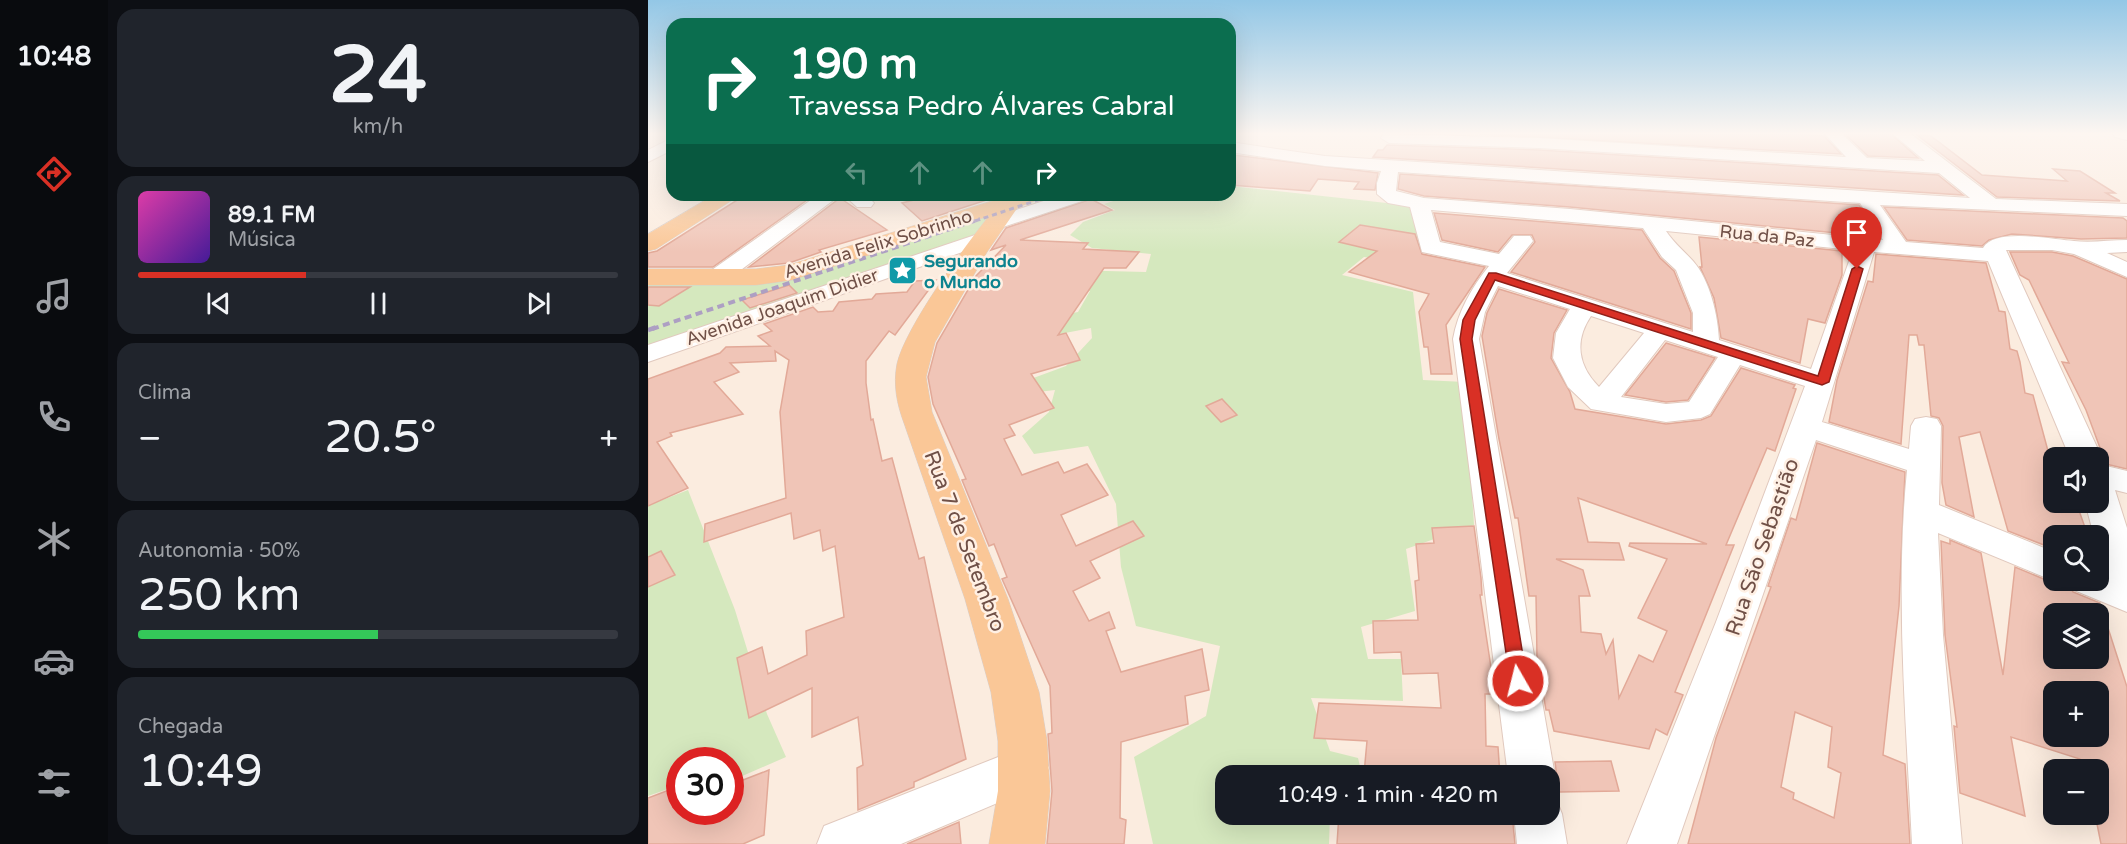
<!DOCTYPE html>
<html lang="pt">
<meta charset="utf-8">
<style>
:root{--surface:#171b24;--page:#20242c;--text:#f1f3f6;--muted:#9ea1a6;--line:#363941;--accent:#d93025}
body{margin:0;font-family:"Varela Round",sans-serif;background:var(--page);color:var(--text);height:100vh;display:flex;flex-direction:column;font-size:22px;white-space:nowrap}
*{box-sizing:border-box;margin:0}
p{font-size:20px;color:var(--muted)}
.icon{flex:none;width:33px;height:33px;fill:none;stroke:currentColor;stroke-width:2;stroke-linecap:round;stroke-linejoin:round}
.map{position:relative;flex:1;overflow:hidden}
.panel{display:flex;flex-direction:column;gap:9px;padding:9px;background:#0d0f14;width:540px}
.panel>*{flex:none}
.banner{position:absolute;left:18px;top:18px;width:570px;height:183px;border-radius:18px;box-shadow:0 6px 24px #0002;background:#0b6e4f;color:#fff;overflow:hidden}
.tools{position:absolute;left:1395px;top:447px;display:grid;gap:12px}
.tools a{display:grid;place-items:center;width:66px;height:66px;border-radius:12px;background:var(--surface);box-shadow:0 6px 24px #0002;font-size:30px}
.speed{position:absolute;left:18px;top:747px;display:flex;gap:12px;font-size:30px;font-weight:700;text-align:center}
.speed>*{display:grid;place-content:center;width:78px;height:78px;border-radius:50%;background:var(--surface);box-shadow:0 6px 24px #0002;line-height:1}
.speed .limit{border:9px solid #d22;background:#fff;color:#111}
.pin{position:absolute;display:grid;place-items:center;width:51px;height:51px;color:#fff;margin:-62px -26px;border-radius:50% 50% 50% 0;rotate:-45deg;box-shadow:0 0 6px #0007}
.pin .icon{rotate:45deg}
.me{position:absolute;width:66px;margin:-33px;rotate:352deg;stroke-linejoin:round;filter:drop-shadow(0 0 4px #0008)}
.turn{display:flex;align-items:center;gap:21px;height:126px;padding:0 24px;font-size:27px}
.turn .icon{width:78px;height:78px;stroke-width:2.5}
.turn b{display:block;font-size:42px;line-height:51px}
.lanes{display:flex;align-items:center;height:57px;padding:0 24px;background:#0003;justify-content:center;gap:30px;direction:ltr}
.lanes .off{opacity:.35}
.big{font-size:45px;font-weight:600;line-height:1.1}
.panel .card{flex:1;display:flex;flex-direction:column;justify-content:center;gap:9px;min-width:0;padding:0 21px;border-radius:18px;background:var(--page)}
.panel .dial{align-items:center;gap:0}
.dial b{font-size:78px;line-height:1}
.song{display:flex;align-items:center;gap:18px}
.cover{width:72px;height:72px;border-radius:9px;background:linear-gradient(135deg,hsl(320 70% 55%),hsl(260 70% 35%))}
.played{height:6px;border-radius:3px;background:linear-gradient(90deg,var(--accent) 35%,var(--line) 35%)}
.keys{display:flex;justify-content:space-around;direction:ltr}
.heat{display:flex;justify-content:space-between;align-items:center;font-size:33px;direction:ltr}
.charge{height:9px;border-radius:4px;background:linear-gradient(90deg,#34c759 50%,var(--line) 0)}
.trip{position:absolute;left:567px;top:765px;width:345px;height:60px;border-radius:18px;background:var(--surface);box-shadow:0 6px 24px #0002;font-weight:600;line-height:60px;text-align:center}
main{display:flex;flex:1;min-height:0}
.tabs{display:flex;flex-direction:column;width:108px;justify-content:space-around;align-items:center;background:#090b0e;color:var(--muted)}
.tabs .icon{width:42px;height:42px}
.tabs .active{color:var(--accent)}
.tabs b{font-size:27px;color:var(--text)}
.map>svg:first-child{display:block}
.green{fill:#d5e8be}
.building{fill:#f0c5b7;stroke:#e2a998;stroke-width:1.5;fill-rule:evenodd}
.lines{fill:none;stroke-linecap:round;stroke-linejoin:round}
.minor-casing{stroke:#e1c9be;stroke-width:2}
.major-casing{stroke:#d7cecb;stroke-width:1}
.minor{fill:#fff;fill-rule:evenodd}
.major{fill:#fac797;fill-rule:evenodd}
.rail-far2{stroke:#ad9fc3;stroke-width:3;stroke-dasharray:5 4;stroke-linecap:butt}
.rail-far1{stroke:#ad9fc3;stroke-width:4;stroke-dasharray:7 4.5;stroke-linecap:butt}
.rail{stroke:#ad9fc3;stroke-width:4.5;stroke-dasharray:8 6;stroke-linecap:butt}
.route{fill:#d93025;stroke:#8d1f18;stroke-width:1.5}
.labels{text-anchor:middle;stroke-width:5;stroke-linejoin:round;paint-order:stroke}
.far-street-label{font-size:18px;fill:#705047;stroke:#fff0e4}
.far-culture-label{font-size:18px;font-weight:bold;fill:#0d838f;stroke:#fff0e4;text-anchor:start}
.street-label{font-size:21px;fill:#705047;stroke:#fff0e4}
</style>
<main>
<nav class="tabs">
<b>10:48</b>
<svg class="icon active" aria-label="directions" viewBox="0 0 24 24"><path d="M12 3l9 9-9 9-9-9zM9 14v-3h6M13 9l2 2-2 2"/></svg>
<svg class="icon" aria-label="music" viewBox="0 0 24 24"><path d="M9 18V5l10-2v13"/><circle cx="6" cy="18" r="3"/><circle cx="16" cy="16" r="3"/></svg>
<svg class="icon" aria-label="phone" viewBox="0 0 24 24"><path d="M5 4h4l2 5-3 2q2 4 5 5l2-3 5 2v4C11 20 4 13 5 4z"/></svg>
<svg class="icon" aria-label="climate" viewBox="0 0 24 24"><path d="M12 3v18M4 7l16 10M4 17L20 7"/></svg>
<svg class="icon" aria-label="car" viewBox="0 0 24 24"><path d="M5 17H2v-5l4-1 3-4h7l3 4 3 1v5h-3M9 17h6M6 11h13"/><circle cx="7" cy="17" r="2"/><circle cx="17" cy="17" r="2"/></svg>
<svg class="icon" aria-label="filters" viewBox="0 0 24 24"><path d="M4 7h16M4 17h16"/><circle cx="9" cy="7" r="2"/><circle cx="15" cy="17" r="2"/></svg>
</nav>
<section class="panel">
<div class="card dial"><b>24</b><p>km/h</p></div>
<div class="card">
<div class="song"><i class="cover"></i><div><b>89.1 FM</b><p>Música</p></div></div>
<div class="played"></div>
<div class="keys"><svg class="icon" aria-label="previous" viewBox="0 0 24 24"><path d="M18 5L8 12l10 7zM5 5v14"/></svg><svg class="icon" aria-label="pause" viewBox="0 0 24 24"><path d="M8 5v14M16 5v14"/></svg><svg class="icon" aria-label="next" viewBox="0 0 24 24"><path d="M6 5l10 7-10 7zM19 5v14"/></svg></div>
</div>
<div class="card"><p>Clima</p>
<div class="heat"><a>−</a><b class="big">20.5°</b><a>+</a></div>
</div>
<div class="card"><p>Autonomia · 50%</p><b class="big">250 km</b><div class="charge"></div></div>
<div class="card"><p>Chegada</p><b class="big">10:49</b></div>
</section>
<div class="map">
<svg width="1479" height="844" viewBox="0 0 1479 844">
<rect width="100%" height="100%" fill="#fbecdf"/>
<g class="green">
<path d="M582 186 766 206 772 238 743 249 744 261 716 257 694 275 765 292 775 380 817 382 826 525 758 549 767 611 713 627 720 659H753L755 701 663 698 682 751 710 758 714 775 578 776V814L682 815 681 844H505L486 757 558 716 572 646 488 626 473 567 468 504 440 446 386 454 374 436 401 412 407 390 364 395 380 380 418 366 444 338 443 328 391 338 420 314 430 312 442 291H410L378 269 498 272 503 254 444 248 422 235 435 222 467 210 456 204 484 195H582Z"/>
<path d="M335 216 343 219 321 240 0 351V281L100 282Z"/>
<path d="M40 490 87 610 119 714 138 757 83 781 82 760H32L31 785 0 796V498L4 504Z"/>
</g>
<g class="building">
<path d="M831 134H1139L1176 136 1193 154Z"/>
<path d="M1197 134H1243L1270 158 1220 156Z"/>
<path d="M1269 135 1283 136 1334 175 1419 181 1405 169 1432 171 1467 193H1458L1472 201 1349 197Z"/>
<path d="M739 145 891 150 1290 175 1315 195 725 157 730 150H735Z"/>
<path d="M585 155 730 173 727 190 706 189 711 182 670 179 662 191 582 185V156Z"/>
<path d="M752 174 1211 205 1231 237 922 207 776 196 750 189Z"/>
<path d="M97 195H166L65 267H0V253L9 251Z"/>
<path d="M286 195H351V196L274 221 254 203Z"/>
<path d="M192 198 239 230 171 250 173 252 141 263 101 267Z"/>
<path d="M443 199 464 210 372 240 440 243 435 249 491 252 478 268H456L410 335 418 333 432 360 383 374 406 408 361 425 367 435 356 439 374 475 410 462 416 473 439 464 460 495 413 515 428 546 485 521 496 536 442 561 452 578 425 591 441 621 461 612 467 628 458 631 473 672 554 649 561 690 537 696 540 724 473 742 472 818 478 820 476 844H399L404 791 400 734 404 733 402 686 354 579 359 577 346 544 341 546 314 480 318 479 285 404 280 377 289 343 328 276 358 245 343 250 358 228Z"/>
<path d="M1236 207 1475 218 1479 221V238L1433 239 1364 234 1341 240 1334 246 1259 240Z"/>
<path d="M786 213 994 230 1012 258 1026 271 1043 313V329L863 272 887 242 884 235H864L850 252 794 240Z"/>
<path d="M712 225 767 234 774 254 837 267 798 325 804 374H783L780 347H776L771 312 781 294 701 272 729 251 691 242Z"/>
<path d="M1051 237 1194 251V275L1177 323 1160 319 1152 363 1073 338 1066 298 1052 267H1054Z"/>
<path d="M1362 252H1404L1425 256 1479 279V469L1458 464 1438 410 1414 362 1421 363 1381 280 1372 275Z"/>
<path d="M1228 254 1338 263 1351 311 1357 312 1362 349 1369 351 1372 362 1377 393 1385 395 1400 451 1406 452V502H1428L1440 536H1406V549L1360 531 1332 432 1311 437 1326 517 1298 505 1294 483 1295 426 1291 418 1283 416 1276 345H1271L1269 335H1261L1253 444 1181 422 1189 380 1220 281 1225 282Z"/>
<path d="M288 280 247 335 241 331 218 361V383L223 420 225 419 234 461 244 458 271 559 276 557 318 759 266 782V787L210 810 209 768 215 765 210 717 164 737V688L101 718 89 658 114 647 120 674 159 655 158 631 196 617 187 546 175 551 172 530 146 539 143 513 56 542 57 524 138 498 132 412 141 360 127 351 128 361 82 363 91 372 66 382 95 414 22 433 24 436 9 442 40 488 0 506V379L72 353 78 347 122 346 110 336 124 331 116 324 165 307 170 312 185 311 191 302 224 299 228 294 259 292 267 281Z"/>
<path d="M141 285 149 293 102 308 94 300Z"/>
<path d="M0 287H42L11 306 0 305Z"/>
<path d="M851 289 919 310 906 333 903 358 922 392 927 409 1018 424 1053 420 1063 416 1093 368 1147 385 1145 388 1148 389 1127 451 1119 448 1078 545H1086L1027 692 1035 695 1019 735 1008 729 1001 749 906 731 901 710H898L889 658 888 596H881L870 518H867L851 439 834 336 839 313ZM930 498 1059 544 982 543 981 546 1019 559 990 618 1019 631 1005 662 991 655 971 698 965 640 958 654 953 634 933 632 931 596H942L935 570 908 559 976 560 971 543 940 542Z"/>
<path d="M1018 343 1067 358 1040 400 1018 402 977 395Z"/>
<path d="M574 399 589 415 573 422 558 406Z"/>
<path d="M1169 443 1257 472 1251 606 1235 755 1257 764 1262 844H1040L1068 738 1123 587 1120 586 1143 518 1148 520ZM1147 712 1184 727 1180 767 1193 773 1186 818 1145 799 1146 793 1133 787Z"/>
<path d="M826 526 833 578 834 595H832L847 694H837L838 746 850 747 852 776 716 774 719 741 666 738 671 703 793 708 790 673 755 674 753 652 726 653 725 621 770 620 767 581 771 580 768 544 786 543 784 528Z"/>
<path d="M1302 540 1333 553 1355 675 1367 567 1405 583 1418 580 1425 592 1452 603 1479 687V844H1453L1447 814H1450V770H1435L1432 759 1363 737 1377 816 1312 793 1306 726 1309 727 1297 635 1293 541 1302 544ZM1406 614H1450V658H1406ZM1406 692H1450V736H1406Z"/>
<path d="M13 551 27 575 0 587V557Z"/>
<path d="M963 761 971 791 911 792 907 762Z"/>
<path d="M121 770 116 835 95 844H0V798L29 787 25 807 32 805V812H82V785Z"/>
<path d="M691 814H864L867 844H689Z"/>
<path d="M311 822 313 844H259Z"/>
</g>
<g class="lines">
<defs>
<g id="minor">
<path d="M736 134 891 138 1198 157 1177 134H1194L1219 158 1277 161 1245 134H1263L1348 199 1479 204V216L1232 205 1258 242 1335 248C1347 227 1406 240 1426 241 1443 243 1462 240 1479 240V252L1459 253 1479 262V277L1426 254 1404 250H1358L1454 458 1450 463V458H1422L1340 261 1226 252 1174 422 1261 449 1263 426 1267 419 1278 417 1289 419 1293 426 1291 505 1406 552V581L1290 533 1295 635 1314 844H1264C1258 720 1247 593 1259 470L1168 440 1029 844H979L1068 622 1157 386 1092 365 1062 414 1053 418 1018 422 943 409 920 387 905 358 908 333 922 309 850 286 837 312 831 339 907 776 902 790V776H860L805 339C810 311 824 287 841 266L774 252 762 207 740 203 729 194V183L733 171 677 166 582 152V142L677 156 1322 198 1291 173 891 148 741 143 733 138ZM750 172 1212 203 1235 240 922 209 776 198 748 191ZM783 210 995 228 1014 257 1028 270 1045 313V332L859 273 885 241 882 236H866L851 254 792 242ZM1018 231 1205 250 1163 369 1071 340C1070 316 1062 280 1045 261 1036 251 1025 242 1018 231ZM943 316 996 333 951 387C930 366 926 341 943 316ZM1017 340 1070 357 1041 402 1018 404 973 397Z"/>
<path d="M1465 134H1479V140L1467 137Z"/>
<path d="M24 138V150L0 162V150Z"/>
<path d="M170 195H192L77 282H61L57 277 61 272Z"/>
<path d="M196 195H218L226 203 223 207H209Z"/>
<path d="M414 195H443L440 199 355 227H341L338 223 341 219Z"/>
<path d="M336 232 343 234 347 238 343 242 0 362V345Z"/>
<path d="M1450 464 1479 471V493L1467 490 1479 528V612L1426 590 1420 580H1450V569L1456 571 1450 551V536H1446L1437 502H1450Z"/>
<path d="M378 746 394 752 401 768 394 784 253 844H169L176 826Z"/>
<path d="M902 794 907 797 914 814 919 844H869L866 814H902Z"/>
</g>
<g id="major">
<path d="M66 195H92L8 249 0 251V234Z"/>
<path d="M363 195H396L392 199 370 207 339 252 287 342 278 377 284 412 360 599 391 692 399 741 402 791 397 844H341L350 791V741L343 692 317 599 256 423C249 404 245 385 249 364 257 328 316 247 341 216L144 280 108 285H0V269H108L141 265Z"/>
</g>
</defs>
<use href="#minor" class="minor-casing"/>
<use href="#major" class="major-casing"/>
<use href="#minor" class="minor"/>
<use href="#major" class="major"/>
<g class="rail-far2">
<path d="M582 137 590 134"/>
<path d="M327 221 405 195"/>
</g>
<path class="rail-far1" d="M4 329 332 219"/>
<path class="rail" d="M0 330 9 327"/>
</g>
<linearGradient id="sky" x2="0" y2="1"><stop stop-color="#93c7e6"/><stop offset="0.53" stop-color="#fdf6f1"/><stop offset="1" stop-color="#fdf6f1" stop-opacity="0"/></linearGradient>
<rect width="1479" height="252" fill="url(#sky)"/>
<path class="route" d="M1209 266 1215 269 1181 382 1174 385 847 280 827 320 824 339 879 681 877 687 870 689 863 687 812 339 815 320 841 273H848L1170 376 1204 269Z"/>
<defs>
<symbol id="sight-square" viewBox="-11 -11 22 22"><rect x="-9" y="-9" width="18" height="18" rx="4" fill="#0f9aa8" stroke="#fff0e4"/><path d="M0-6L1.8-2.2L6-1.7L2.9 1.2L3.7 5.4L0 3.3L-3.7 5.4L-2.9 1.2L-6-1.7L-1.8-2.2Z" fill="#fff"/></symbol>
</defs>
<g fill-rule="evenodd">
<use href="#sight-square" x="238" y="254" width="33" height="33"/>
</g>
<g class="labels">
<g class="far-street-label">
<text transform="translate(1119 236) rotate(6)" y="6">Rua da Paz</text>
<text transform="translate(230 244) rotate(-17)" y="6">Avenida Felix Sobrinho</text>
<text transform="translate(134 307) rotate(-19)" y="6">Avenida Joaquim Didier</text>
</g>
<g class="far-culture-label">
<text x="276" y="267">Segurando<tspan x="276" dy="21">o Mundo</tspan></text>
</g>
<g class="street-label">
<text transform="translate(317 541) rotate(69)" y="7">Rua 7 de Setembro</text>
<text transform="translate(1114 547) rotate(-71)" y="7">Rua São Sebastião</text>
</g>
</g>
</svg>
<div class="tools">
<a><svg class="icon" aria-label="sound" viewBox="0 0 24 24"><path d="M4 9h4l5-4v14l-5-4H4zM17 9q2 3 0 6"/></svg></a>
<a><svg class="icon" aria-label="search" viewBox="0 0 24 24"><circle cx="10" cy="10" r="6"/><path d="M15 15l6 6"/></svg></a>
<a><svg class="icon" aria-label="layers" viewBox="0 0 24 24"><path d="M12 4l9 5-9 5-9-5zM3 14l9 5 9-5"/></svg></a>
<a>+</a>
<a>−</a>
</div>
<div class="speed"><div class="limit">30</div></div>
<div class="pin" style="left:1209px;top:269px;background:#d93025"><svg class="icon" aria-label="arrive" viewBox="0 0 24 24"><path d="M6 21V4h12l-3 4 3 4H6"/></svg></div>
<svg class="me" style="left:870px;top:681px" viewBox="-20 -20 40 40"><circle r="17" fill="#d93025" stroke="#fff" stroke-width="3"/><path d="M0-11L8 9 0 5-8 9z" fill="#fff"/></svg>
<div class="trip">10:49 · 1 min · 420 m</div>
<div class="banner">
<div class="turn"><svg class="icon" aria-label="right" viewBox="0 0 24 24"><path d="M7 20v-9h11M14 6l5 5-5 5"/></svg><div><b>190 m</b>Travessa Pedro Álvares Cabral</div></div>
<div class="lanes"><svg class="icon off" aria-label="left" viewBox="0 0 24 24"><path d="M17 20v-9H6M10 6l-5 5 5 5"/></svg><svg class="icon off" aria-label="ahead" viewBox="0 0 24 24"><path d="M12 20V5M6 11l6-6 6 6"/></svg><svg class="icon off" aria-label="ahead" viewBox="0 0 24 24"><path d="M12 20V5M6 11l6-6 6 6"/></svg><svg class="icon" aria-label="right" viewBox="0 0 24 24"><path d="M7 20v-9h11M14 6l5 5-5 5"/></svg></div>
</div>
</div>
</main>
